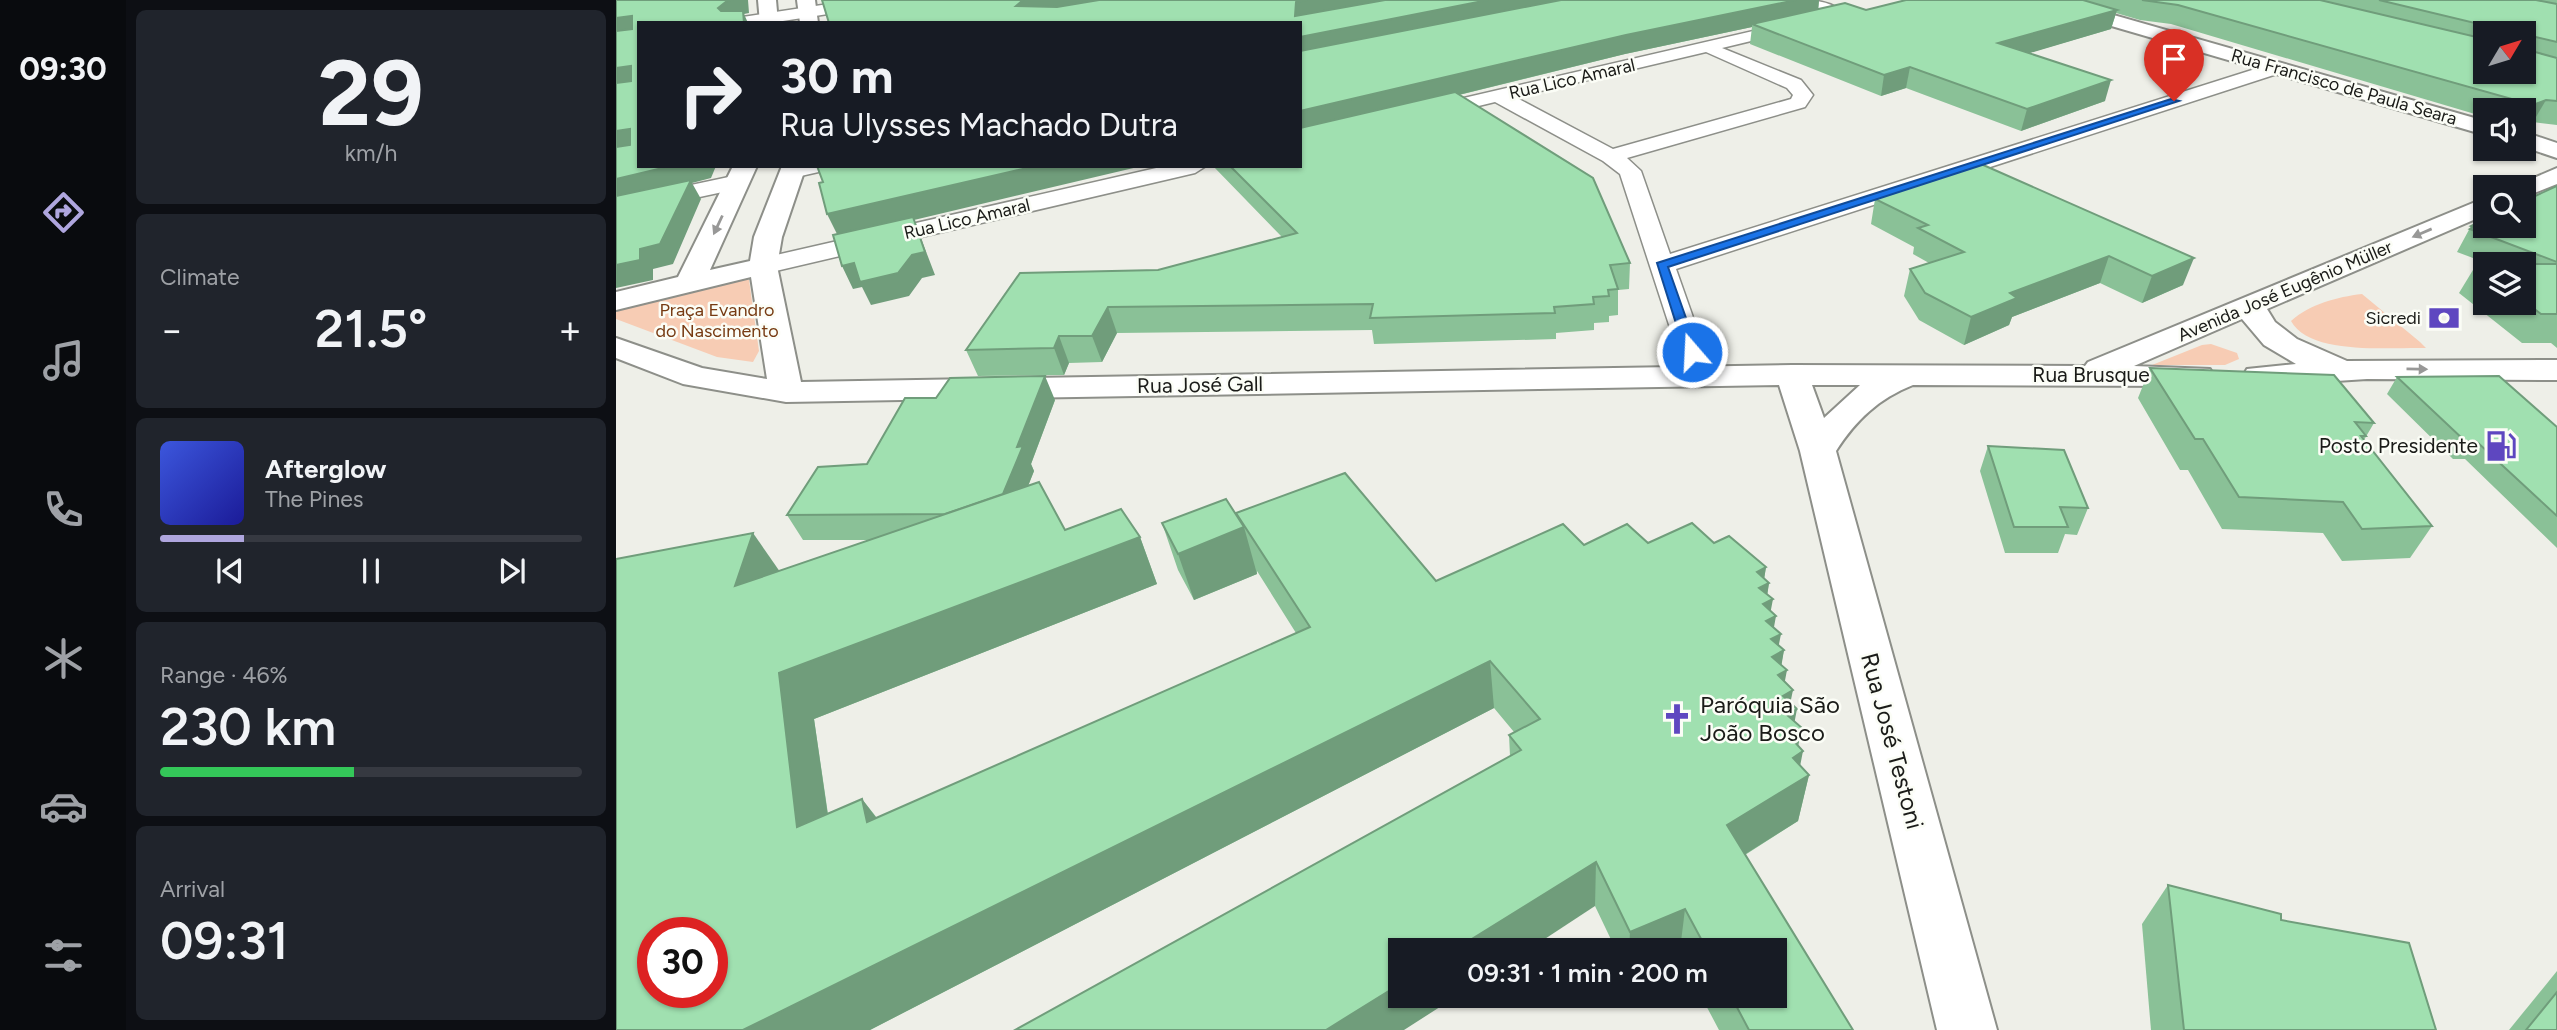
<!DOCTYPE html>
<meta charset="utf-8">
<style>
:root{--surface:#171b24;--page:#20242c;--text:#f1f3f6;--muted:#9ea1a6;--line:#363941;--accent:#afa6de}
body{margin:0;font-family:Figtree,sans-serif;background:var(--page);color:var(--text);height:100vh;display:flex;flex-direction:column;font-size:26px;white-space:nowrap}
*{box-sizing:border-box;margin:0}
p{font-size:23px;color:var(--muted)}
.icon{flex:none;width:38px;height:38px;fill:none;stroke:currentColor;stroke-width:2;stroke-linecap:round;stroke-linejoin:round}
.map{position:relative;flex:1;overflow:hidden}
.details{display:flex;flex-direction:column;gap:10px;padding:10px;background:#0d0f14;width:490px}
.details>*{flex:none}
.banner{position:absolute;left:21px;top:21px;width:665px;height:147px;border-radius:0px;box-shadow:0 2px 5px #0004;background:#171b24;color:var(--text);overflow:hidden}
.needle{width:46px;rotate:52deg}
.fabs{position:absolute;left:1857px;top:21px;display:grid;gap:14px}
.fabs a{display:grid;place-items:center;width:63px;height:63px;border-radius:0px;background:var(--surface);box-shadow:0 2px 5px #0004;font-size:35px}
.speed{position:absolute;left:21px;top:917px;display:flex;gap:14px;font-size:35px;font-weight:700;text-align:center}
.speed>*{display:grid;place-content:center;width:91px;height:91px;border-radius:50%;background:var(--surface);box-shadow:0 2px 5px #0004;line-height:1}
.speed .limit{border:10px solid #d22;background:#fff;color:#111}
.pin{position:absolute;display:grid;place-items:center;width:60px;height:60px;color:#fff;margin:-72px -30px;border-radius:50% 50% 50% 0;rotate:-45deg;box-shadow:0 0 7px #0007}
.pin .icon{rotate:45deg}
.me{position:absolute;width:77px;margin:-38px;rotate:341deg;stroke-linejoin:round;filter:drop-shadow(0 0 5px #0008)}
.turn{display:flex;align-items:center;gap:24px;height:147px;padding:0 28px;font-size:32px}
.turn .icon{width:91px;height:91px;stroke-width:2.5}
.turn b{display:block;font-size:49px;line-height:60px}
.big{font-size:52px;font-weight:600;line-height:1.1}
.details .widget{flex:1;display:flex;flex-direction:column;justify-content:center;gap:10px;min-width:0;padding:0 24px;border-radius:10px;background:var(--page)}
.details .dial{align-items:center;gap:0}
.dial b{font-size:91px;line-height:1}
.song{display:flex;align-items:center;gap:21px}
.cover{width:84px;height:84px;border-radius:10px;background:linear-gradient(135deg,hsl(230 70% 55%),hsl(240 70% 35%))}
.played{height:7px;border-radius:4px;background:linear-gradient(90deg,var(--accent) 20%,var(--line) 20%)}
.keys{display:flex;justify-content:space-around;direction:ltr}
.heat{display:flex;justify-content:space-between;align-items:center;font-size:38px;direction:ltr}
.charge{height:10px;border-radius:5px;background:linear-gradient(90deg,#34c759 46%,var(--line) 0)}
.trip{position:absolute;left:772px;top:938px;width:399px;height:70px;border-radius:0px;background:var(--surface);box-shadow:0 2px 5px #0004;font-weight:600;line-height:70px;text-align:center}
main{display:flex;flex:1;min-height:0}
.menu{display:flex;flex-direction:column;width:126px;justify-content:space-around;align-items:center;background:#090b0e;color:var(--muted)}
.menu .icon{width:49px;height:49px}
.menu .active{color:var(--accent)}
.menu b{font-size:32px;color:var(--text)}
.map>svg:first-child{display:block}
.green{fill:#f7ccb4}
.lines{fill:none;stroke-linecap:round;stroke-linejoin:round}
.street-casing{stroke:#8d8f89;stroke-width:3}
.secondary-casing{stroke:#8d8f89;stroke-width:4}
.street{fill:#fff;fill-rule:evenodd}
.secondary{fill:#fff;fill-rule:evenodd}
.wall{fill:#8ac197;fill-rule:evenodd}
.shaded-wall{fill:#709d7b}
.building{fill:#a0e0b0;stroke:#709d7b;stroke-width:2;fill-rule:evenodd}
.oneway{fill:#989897}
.route{fill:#1a73e8;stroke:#114b97;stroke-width:2}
.labels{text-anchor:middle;stroke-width:5;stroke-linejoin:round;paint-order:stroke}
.far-street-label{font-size:18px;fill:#1a1b18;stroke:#fbfdf6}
.far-park-label{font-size:18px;fill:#773b13;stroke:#fbfdf6}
.far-poi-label{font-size:18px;fill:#1a1b18;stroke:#fbfdf6;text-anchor:end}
.street-label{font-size:21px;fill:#1a1b18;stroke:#fbfdf6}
.poi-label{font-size:21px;fill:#1a1b18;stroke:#fbfdf6;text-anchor:end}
.near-poi-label{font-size:24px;fill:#1a1b18;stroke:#fbfdf6;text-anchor:start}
.near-street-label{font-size:24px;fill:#1a1b18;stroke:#fbfdf6}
</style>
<main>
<nav class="menu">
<b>09:30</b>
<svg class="icon active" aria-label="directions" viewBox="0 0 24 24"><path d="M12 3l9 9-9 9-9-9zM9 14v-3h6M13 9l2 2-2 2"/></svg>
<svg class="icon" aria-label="music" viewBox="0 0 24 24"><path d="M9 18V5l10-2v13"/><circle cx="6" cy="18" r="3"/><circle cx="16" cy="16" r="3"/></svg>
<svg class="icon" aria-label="phone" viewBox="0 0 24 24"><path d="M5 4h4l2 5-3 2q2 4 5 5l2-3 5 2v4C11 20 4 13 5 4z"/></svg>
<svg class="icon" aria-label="climate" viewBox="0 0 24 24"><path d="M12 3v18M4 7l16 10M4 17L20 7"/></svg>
<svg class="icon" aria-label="car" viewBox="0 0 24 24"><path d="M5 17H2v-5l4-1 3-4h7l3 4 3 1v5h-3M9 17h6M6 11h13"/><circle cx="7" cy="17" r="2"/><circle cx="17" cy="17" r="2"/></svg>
<svg class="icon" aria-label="filters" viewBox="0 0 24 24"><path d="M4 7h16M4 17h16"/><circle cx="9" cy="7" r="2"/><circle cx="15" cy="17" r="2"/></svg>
</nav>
<section class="details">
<div class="widget dial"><b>29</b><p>km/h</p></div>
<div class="widget"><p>Climate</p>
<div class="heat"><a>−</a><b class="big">21.5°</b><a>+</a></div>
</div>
<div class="widget">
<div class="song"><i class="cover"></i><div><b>Afterglow</b><p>The Pines</p></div></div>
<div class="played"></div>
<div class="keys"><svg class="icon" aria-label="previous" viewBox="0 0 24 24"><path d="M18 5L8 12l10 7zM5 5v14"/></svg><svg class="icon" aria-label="pause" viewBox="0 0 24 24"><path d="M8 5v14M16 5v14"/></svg><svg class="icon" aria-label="next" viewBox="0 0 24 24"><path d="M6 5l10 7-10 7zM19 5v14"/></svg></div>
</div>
<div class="widget"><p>Range · 46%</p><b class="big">230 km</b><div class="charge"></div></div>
<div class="widget"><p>Arrival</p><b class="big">09:31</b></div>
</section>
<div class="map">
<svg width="1941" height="1030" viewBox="0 0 1941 1030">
<rect width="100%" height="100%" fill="#eeefe8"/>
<g class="green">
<path d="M126 279 133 280 143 351 137 362 101 357 0 319V312L8 307Z"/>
<path d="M1746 294 1804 342 1810 348C1775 347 1694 356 1675 321 1694 304 1721 297 1746 294Z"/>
<path d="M1595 344 1621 353 1623 359 1609 365H1536L1586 345Z"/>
</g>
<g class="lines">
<defs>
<g id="street">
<path d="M239 0H278L270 5 154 23H112L120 18Z"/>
<path d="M1177 0C1195 0 1219 0 1229 16L1227 19 1106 48 1185 80 1197 95 1189 107 1011 158 1025 171 1054 254 1655 64 1661 63 1670 68 1667 72 1060 269 1098 377 1094 383 1083 386 1072 383 1004 174 987 161 879 102 809 119 799 113 809 107 1210 14ZM1090 52 1171 88 1177 95 1175 99 997 149 899 97Z"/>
<path d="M168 166H210L207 171 176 178 168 176 165 171Z"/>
<path d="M549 166H590L579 173 147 274 138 271 134 266 138 261 147 258Z"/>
<path d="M122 175 133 182 130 187 0 215V201Z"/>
</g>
<g id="secondary">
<path d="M142 0H160L162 23H144Z"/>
<path d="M181 0H199L202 23H184Z"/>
<path d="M1417 0H1445L1869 121V135L1420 4Z"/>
<path d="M1908 132 1941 143V158L1908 147Z"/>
<path d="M117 166H141L94 270 134 261 138 237 166 166H190L166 237 161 266 185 382 1176 365 1469 366 1472 362 1869 198V215L1651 309 1659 322 1681 339 1731 361 1941 360V380L1751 379 1643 386 1631 383 1627 376 1631 369 1680 364 1648 345 1626 319 1518 366 1594 369 1598 376 1594 383 1582 386 1297 385C1262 399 1240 420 1220 451L1381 1030H1321L1184 451 1163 385 170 402 67 384 0 358V338L86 368 151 379 135 277 0 310V292L62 277ZM1196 385H1244L1208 418Z"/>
<path d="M1941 168V184L1908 197V187H1897Z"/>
</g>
</defs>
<use href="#street" class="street-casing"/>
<use href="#secondary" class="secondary-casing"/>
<use href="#street" class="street"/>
<use href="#secondary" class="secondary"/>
</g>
<g class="wall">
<path d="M206 0H1203L1202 9 1250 10 1290 0H1941V125L1917 122 1908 126V110H1869V117L1555 24 1524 20 1500 13 1495 29 1413 53 1489 101 1405 131 1290 88 1265 96 1134 44 1136 27 1009 54 843 95 1014 263 1013 289 1002 290V315L993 316V322L978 323V330L940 333V339L758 344 756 330 501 333 486 362 453 363 448 375 362 376 350 350 542 270 666 237 597 166H684ZM1869 33H1908L1869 72Z"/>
<path d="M1365 164 1567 285 1526 303 1484 283 1396 317 1393 325 1348 345 1303 320 1288 296 1294 269 1313 263 1297 254 1298 247 1255 224 1259 199Z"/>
<path d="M1941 186V348L1935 343H1906L1843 293 1860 265H1869V303H1908V264H1873L1841 252 1855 226Z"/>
<path d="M1534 368 1758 423 1748 440 1816 526 1794 558 1726 561 1707 533 1606 529 1572 470H1564L1522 398Z"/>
<path d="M1781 377 1941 427V548L1849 459H1837L1771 394Z"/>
<path d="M439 400 415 464 418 471 412 486 449 530 524 537 541 584 198 719 212 814 246 799 261 818 680 633 641 571V574L578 600 562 570 546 523 621 516 820 581 968 545 1098 543 1150 567 1148 579 1153 583 1151 595 1162 646 1168 650 1165 665 1178 722 1184 766 1193 775 1182 821 1129 855 1237 1030H1103L1085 996H1158V950H1000L979 906 894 756 893 735 898 732 878 708 254 1030H0L163 571 253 540H187L171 515 251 464Z"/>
<path d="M1372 446 1472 508 1461 535 1449 534 1442 553H1389L1364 471Z"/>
<path d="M1552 885 1665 920 1820 1030H1535L1526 924Z"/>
<path d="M1941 971V1030H1893Z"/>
</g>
<g class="shaded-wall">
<path d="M117 0H132L133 13 128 14 132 23H109L102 8 111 1Z"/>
<path d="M407 0H506L408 23 400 6Z"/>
<path d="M691 0H790L679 16 680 2Z"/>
<path d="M872 0H962L684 57V37Z"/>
<path d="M1180 0H1203L1202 13 1136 24V27L1009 54 684 134V111L1010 35Z"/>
<path d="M1501 10 1495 29 1377 64 1382 43Z"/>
<path d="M16 16 23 27 0 34V18Z"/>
<path d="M15 66 23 79 0 86V68Z"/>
<path d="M1294 67 1290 88 1265 96 1268 75Z"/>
<path d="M1495 80 1489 101 1405 131 1411 109Z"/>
<path d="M1930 100 1917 122 1908 126V123L1917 105Z"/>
<path d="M14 129 23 144 0 151V131Z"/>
<path d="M55 166H100L95 178 76 183 85 199 57 264 37 269V280L0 288V179Z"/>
<path d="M420 166H526L298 220 319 275 306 278 293 296 255 305 246 287 237 289 226 266 238 263 282 273 223 238 211 214Z"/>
<path d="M1493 256 1484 283 1396 317 1393 325 1348 345 1355 317 1394 293Z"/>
<path d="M1578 258 1567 285 1526 303 1536 276Z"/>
<path d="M492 307 501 333 486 362 476 336Z"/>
<path d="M443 336 453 363 448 375 438 348Z"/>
<path d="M429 376 439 400 415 464 418 471 391 539 379 514 401 447Z"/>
<path d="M628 527 641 574 578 600 562 554Z"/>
<path d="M137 533 169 579 119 586Z"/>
<path d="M524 537 541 584 198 719 220 872 181 827 163 673Z"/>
<path d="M1150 567 1147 586 1153 583 1150 603 1157 599 1153 620 1160 616 1156 638 1165 634 1161 654 1168 650 1164 674 1171 670 1162 717 1141 572Z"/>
<path d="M874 661 878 708 254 1030H127Z"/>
<path d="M1177 690 1172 714 1181 709 1176 735 1186 728 1180 756 1187 751 1181 782 1193 775 1182 821 1104 870 1111 825 1167 696Z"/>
<path d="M246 799 281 845 251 822Z"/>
<path d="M980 862 979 906 912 950H838Z"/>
<path d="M1069 909 1064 950H1013L1014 932Z"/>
<path d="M784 984V996H841L788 1030H710Z"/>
</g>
<g class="building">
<path d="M0 0H117L111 1 102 8 105 11H127L128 23H23V166H55L0 179V147L14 145V129L0 131V83L15 81V66L0 68V31L16 29V16L0 18Z"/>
<path d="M206 0H407L400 6 441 7 483 0H691L680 2 679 16 769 0H872L684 37V23H213Z"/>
<path d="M945 0H1180L1010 35 684 111V51Z"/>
<path d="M1290 0H1467L1501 10 1382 43 1495 80 1411 109 1294 67 1268 75 1136 24 1229 3 1250 10Z"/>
<path d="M1526 0H1704L1869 39V72H1908V33H1881L1880 28 1763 0H1920L1941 4V42L1920 37 1916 40 1919 52 1941 58V101L1930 100 1917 105 1562 5Z"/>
<path d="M839 92 977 178 1014 263 994 265 1002 289 992 290 993 296 977 297 978 304 938 307 939 313 754 318 757 304 492 307 476 336H443L438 348 350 350 404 273 542 270 681 233 614 166H684V128Z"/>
<path d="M1365 164 1578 258 1536 276 1493 256 1394 293 1401 298 1355 317 1309 293 1294 269 1348 252 1302 228 1312 225 1259 199Z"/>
<path d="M201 166H420L211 214 203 183 207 182Z"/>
<path d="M75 180 44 244 24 249V260L0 265V196Z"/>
<path d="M1941 186V262L1854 229 1858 227 1855 226 1869 219V226H1908V201Z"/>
<path d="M297 217 309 252 296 255 282 273 244 282 238 263 226 266 217 235Z"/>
<path d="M1908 264H1941V314H1925L1908 301Z"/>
<path d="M1860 265H1869V272Z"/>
<path d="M1534 368 1718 375 1758 423 1739 422 1750 436H1745L1816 526 1746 529 1727 502 1623 497 1587 439H1579Z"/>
<path d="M429 376 401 447 407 446 387 494 329 514 171 515 202 467 251 464 289 398H320L334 378Z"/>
<path d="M1883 376 1941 427V516L1860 441H1849L1781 377Z"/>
<path d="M1372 446 1448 450 1472 508 1444 507 1452 527H1398Z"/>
<path d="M729 473 820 581 947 524 968 545 1011 524 1032 543 1076 523 1098 543 1113 536 1150 567 1141 572 1153 583 1143 588 1157 599 1147 604 1160 616 1150 621 1165 634 1155 639 1168 650 1156 657 1171 670 1162 675 1177 690 1167 696 1181 709 1171 715 1186 728 1173 736 1187 751 1177 758 1193 775 1111 825 1237 1030H1133L1115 996H1158V950H1091L1069 909 1014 932 980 862 838 950H784V984L710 1030H399L905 750 893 735 924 719 874 661 127 1030H0V559L137 533 119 586 423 482 449 530 505 509 524 537 163 673 181 827 246 799 251 822 694 627 620 513ZM37 933H96V992H37Z"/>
<path d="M610 499 628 527 562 554 546 523Z"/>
<path d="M1552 885 1665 914V920L1793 943 1820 1030H1568Z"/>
<path d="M1941 992V1030H1910Z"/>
</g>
<defs><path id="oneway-solid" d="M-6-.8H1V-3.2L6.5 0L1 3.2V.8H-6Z" transform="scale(1.75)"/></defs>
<g class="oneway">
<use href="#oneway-solid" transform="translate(102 225) rotate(115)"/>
<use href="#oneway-solid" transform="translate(1806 233) rotate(157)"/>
<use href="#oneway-solid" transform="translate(1801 369) rotate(1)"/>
</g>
<path class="route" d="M1555 99 1563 101 1052 267 1082 352 1076 356 1069 352 1041 263Z"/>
<defs>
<symbol id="bank-bare" viewBox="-9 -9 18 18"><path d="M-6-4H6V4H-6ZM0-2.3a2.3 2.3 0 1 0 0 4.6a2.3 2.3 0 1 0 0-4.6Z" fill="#5e47c0" stroke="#fbfdf6" stroke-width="2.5" paint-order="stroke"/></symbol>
<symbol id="fuel-bare" viewBox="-9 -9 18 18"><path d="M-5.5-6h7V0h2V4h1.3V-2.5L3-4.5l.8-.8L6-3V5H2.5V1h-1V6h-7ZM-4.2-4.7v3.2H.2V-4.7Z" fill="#5e47c0" stroke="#fbfdf6" stroke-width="2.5" paint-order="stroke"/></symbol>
<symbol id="church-bare" viewBox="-9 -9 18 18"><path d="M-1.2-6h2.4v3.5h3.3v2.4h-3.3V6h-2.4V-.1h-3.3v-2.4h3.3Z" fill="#5e47c0" stroke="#fbfdf6" stroke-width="2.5" paint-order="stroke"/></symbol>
</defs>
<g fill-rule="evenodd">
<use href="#bank-bare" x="1806" y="296" width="44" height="44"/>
<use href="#fuel-bare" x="1863" y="424" width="44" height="44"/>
<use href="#church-bare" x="1039" y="697" width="44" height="44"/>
</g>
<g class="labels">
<g class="far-street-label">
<text transform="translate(956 79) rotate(-13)" y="6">Rua Lico Amaral</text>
<text transform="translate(1728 87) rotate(16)" y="6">Rua Francisco de Paula Seara</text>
<text transform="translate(351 219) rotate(-13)" y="6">Rua Lico Amaral</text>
<text transform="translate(1669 291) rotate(-23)" y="6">Avenida José Eugênio Müller</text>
</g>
<g class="far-park-label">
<text x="101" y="316">Praça Evandro<tspan x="101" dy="21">do Nascimento</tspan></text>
</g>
<g class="far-poi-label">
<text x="1805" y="324">Sicredi</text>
</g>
<g class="street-label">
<text x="1475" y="382">Rua Brusque</text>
<text transform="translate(584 385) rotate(-1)" y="7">Rua José Gall</text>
</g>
<g class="poi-label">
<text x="1862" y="453">Posto Presidente</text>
</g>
<g class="near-poi-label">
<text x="1084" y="713">Paróquia São<tspan x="1084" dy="28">João Bosco</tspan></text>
</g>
<g class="near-street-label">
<text transform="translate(1276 741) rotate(75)" y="8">Rua José Testoni</text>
</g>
</g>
</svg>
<div class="fabs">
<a><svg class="needle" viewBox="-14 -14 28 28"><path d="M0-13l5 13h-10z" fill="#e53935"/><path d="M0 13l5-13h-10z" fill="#9ea1a6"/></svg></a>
<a><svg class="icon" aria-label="sound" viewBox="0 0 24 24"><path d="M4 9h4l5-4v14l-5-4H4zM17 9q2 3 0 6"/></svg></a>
<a><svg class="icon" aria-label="search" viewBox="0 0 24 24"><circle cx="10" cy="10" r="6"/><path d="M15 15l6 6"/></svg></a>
<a><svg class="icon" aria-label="layers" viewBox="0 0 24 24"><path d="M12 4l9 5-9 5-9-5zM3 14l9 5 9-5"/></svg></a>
</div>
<div class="speed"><div class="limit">30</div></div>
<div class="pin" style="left:1558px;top:101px;background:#d93025"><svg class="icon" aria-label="arrive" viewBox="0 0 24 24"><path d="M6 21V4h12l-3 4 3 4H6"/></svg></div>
<svg class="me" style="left:1076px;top:352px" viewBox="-20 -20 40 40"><circle r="17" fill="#1a73e8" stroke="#fff" stroke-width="3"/><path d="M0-11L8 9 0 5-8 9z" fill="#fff"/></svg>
<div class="trip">09:31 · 1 min · 200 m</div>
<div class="banner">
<div class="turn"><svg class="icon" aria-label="right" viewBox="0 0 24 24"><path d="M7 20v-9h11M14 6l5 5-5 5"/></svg><div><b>30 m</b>Rua Ulysses Machado Dutra</div></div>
</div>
</div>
</main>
